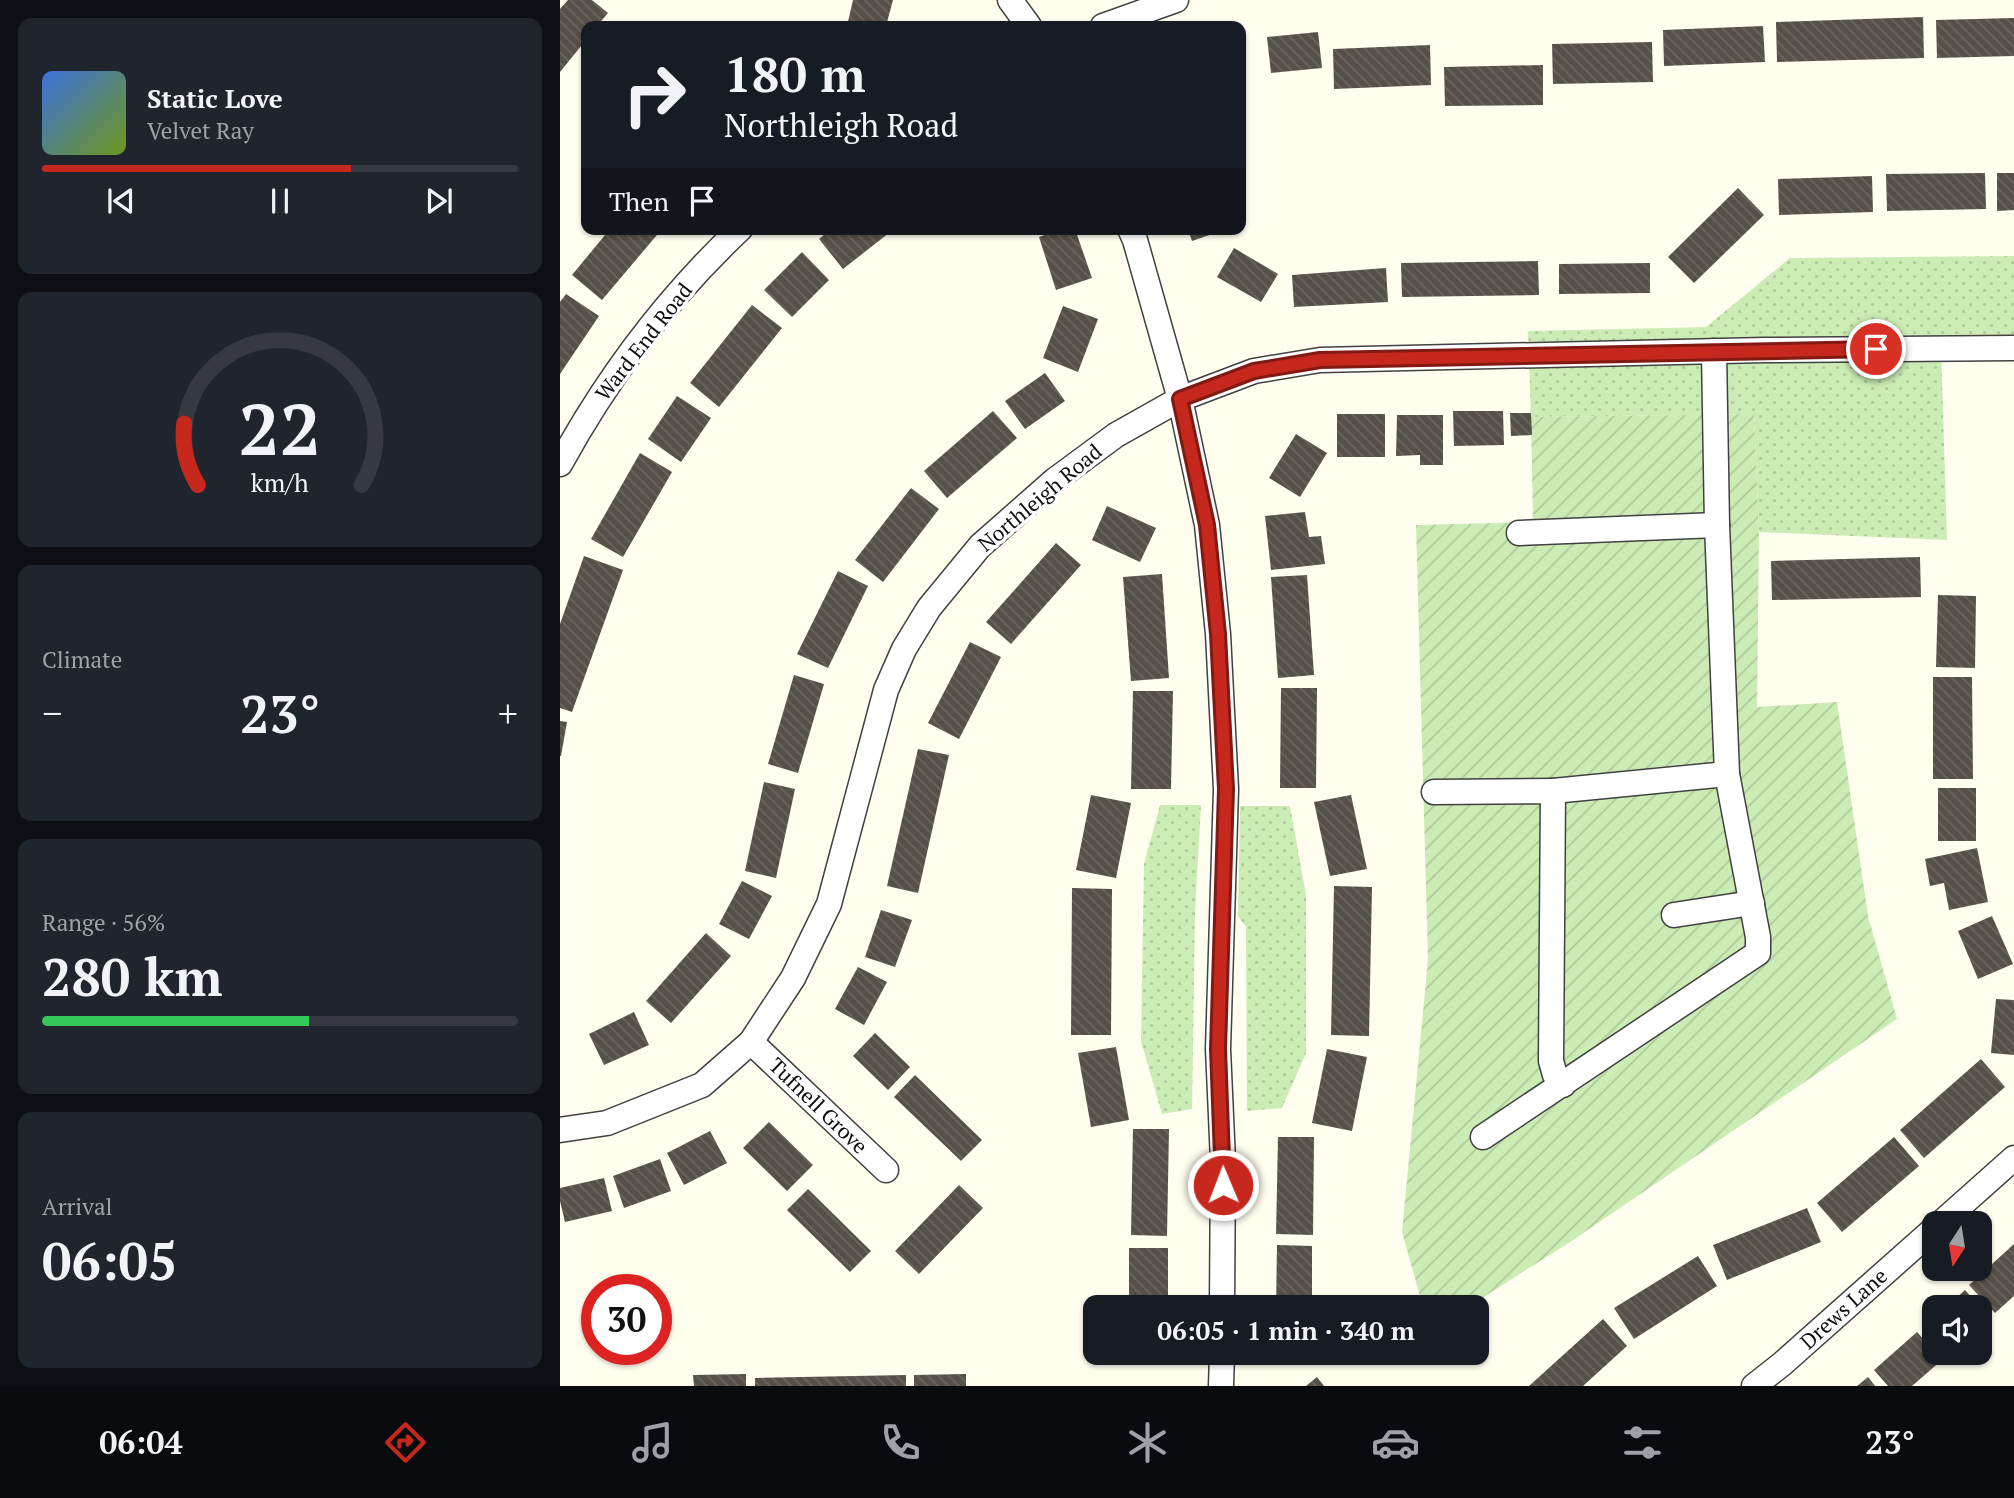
<!DOCTYPE html>
<meta charset="utf-8">
<style>
:root{--surface:#171b24;--page:#20242c;--text:#f1f3f6;--muted:#9ea1a6;--line:#363941;--accent:#c6281d}
body{margin:0;font-family:"PT Serif",serif;background:var(--page);color:var(--text);height:100vh;display:flex;flex-direction:column;font-size:26px;white-space:nowrap}
*{box-sizing:border-box;margin:0}
p{font-size:23px;color:var(--muted)}
.icon{flex:none;width:38px;height:38px;fill:none;stroke:currentColor;stroke-width:2;stroke-linecap:round;stroke-linejoin:round}
.map{position:relative;flex:1;overflow:hidden}
.side{display:flex;flex-direction:column;gap:18px;padding:18px;background:#0d0f14;width:560px}
.side>*{flex:none}
.hud{position:absolute;left:21px;top:21px;width:665px;height:214px;border-radius:14px;box-shadow:0 2px 5px #0004;background:#171b24;color:var(--text);overflow:hidden}
.needle{width:46px;rotate:192deg}
.tools{position:absolute;left:1362px;top:1211px;display:grid;gap:14px}
.tools a{display:grid;place-items:center;width:70px;height:70px;border-radius:14px;background:var(--surface);box-shadow:0 2px 5px #0004;font-size:35px}
.speed{position:absolute;left:21px;top:1274px;display:flex;gap:14px;font-size:35px;font-weight:700;text-align:center}
.speed>*{display:grid;place-content:center;width:91px;height:91px;border-radius:50%;background:var(--surface);box-shadow:0 2px 5px #0004;line-height:1}
.speed .limit{border:10px solid #d22;background:#fff;color:#111}
.pin{position:absolute;display:grid;place-items:center;width:60px;height:60px;color:#fff;margin:-30px;border:4px solid #fff;border-radius:50%;box-shadow:0 2px 7px #0007}
.me{position:absolute;width:77px;margin:-38px;rotate:359deg;stroke-linejoin:round;filter:drop-shadow(0 0 5px #0008)}
.turn{display:flex;align-items:center;gap:24px;height:147px;padding:0 28px;font-size:32px}
.turn .icon{width:91px;height:91px;stroke-width:2.5}
.turn b{display:block;font-size:49px;line-height:60px}
.then{display:flex;align-items:center;height:66px;padding:0 28px;background:#0003;gap:14px;font-size:26px}
.big{font-size:52px;font-weight:700;line-height:1.1}
.side .tile{flex:1;display:flex;flex-direction:column;justify-content:center;gap:10px;min-width:0;padding:0 24px;border-radius:14px;background:var(--page)}
.side .dial{align-items:center;gap:0}
.dial svg{height:182px;overflow:visible;fill:none;stroke:var(--line);stroke-width:7;stroke-linecap:round;text-anchor:middle}
.dial text{fill:var(--text);stroke:none}
.song{display:flex;align-items:center;gap:21px}
.cover{width:84px;height:84px;border-radius:10px;background:linear-gradient(135deg,hsl(220 70% 55%),hsl(80 70% 35%))}
.played{height:7px;border-radius:4px;background:linear-gradient(90deg,var(--accent) 65%,var(--line) 65%)}
.keys{display:flex;justify-content:space-around;direction:ltr}
.heat{display:flex;justify-content:space-between;align-items:center;font-size:38px;direction:ltr}
.charge{height:10px;border-radius:5px;background:linear-gradient(90deg,#34c759 56%,var(--line) 0)}
.trip{position:absolute;left:523px;top:1295px;width:406px;height:70px;border-radius:14px;background:var(--surface);box-shadow:0 2px 5px #0004;font-weight:700;line-height:70px;text-align:center}
.tab-bar{display:flex;height:112px;justify-content:space-around;align-items:center;background:#090b0e;color:var(--muted)}
.tab-bar .icon{width:49px;height:49px}
.tab-bar .selected{color:var(--accent)}
.tab-bar b{font-size:32px;color:var(--text)}
main{display:flex;flex:1;min-height:0}
.map>svg:first-child{display:block}
.grass{fill:url(#grass-dots)}
.garden{fill:url(#garden-furrows)}
.building{fill:url(#building-back-hatch)}
.lines{fill:none;stroke-linecap:round;stroke-linejoin:round}
.minor-casing{stroke:#414141;stroke-width:27}
.minor{stroke:#fff;stroke-width:24}
.route-casing{stroke:#811a13;stroke-width:18}
.route{stroke:#c6281d;stroke-width:12}
.labels{text-anchor:middle;stroke-width:7;stroke-linejoin:round;paint-order:stroke}
.street-label{font-size:21px;fill:#0e0e0e;stroke:#fff}
</style>
<main>
<section class="side">
<div class="tile">
<div class="song"><i class="cover"></i><div><b>Static Love</b><p>Velvet Ray</p></div></div>
<div class="played"></div>
<div class="keys"><svg class="icon" aria-label="previous" viewBox="0 0 24 24"><path d="M18 5L8 12l10 7zM5 5v14"/></svg><svg class="icon" aria-label="pause" viewBox="0 0 24 24"><path d="M8 5v14M16 5v14"/></svg><svg class="icon" aria-label="next" viewBox="0 0 24 24"><path d="M6 5l10 7-10 7zM19 5v14"/></svg></div>
</div>
<div class="tile dial"><svg viewBox="0 0 100 80">
<path d="M14 69A42 42 0 1 1 86 69"/>
<path d="M14 69A42 42 0 0 1 8 42" stroke="#c6281d"/>
<text x="50" y="56" font-size="32" font-weight="700">22</text>
<text x="50" y="72" font-size="11">km/h</text>
</svg></div>
<div class="tile"><p>Climate</p>
<div class="heat"><a>−</a><b class="big">23°</b><a>+</a></div>
</div>
<div class="tile"><p>Range · 56%</p><b class="big">280 km</b><div class="charge"></div></div>
<div class="tile"><p>Arrival</p><b class="big">06:05</b></div>
</section>
<div class="map">
<svg width="1454" height="1386" viewBox="0 0 1454 1386">
<defs>
<pattern id="grass-dots" width="8" height="8" patternUnits="userSpaceOnUse" patternTransform="scale(1.75)"><rect width="8" height="8" fill="#ccecb5"/><path d="M2 2h.1M6 6h.1" fill="none" stroke="#aec99a" stroke-width="1.8" stroke-linecap="round"/></pattern>
<pattern id="garden-furrows" width="10" height="10" patternUnits="userSpaceOnUse" patternTransform="scale(1.75)"><rect width="10" height="10" fill="#ccecb5"/><path d="M-1 1l2-2M0 10L10 0M9 11l2-2" fill="none" stroke="#aec99a"/></pattern>
<pattern id="building-back-hatch" width="6" height="6" patternUnits="userSpaceOnUse" patternTransform="scale(1.75)"><rect width="6" height="6" fill="#575049"/><path d="M-1 5l2 2M0 0l6 6M5-1l2 2" fill="none" stroke="#6a655f"/></pattern>
</defs>
<rect width="100%" height="100%" fill="#fffeef"/>
<g class="grass">
<path d="M1454 256V348L1381 347 1387 540 1199 532 1194 414 971 417 968 331 1146 327 1230 258Z"/>
<path d="M600 805H641L635 912 632 1109 602 1114 581 1041 584 864Z"/>
<path d="M680 806H730L746 895V1053L722 1108 687 1111 686 927 678 916Z"/>
</g>
<path class="garden" d="M1194 414 1199 532 1197 707 1277 702 1308 916 1337 1019 1010 1242 908 1307H863L842 1232 868 960 856 525 973 522 971 417Z"/>
<g class="building">
<path d="M8 0H32L48 13 37 26H26V40L0 72V9Z"/>
<path d="M293 0H333L326 26H287Z"/>
<path d="M1363 17 1364 58 1217 62 1216 22Z"/>
<path d="M1454 18V56L1377 58 1376 20Z"/>
<path d="M1203 26 1205 62 1104 66 1103 30Z"/>
<path d="M758 32 762 68 711 73 707 37Z"/>
<path d="M1092 42 1093 82 993 84 992 44Z"/>
<path d="M870 45 871 85 774 89 773 49Z"/>
<path d="M983 65V105L885 106 884 67Z"/>
<path d="M1425 173 1426 209 1327 211 1326 174Z"/>
<path d="M1437 173H1454V210L1437 211Z"/>
<path d="M1312 176 1313 212 1219 215 1218 179Z"/>
<path d="M1178 188 1204 215 1134 283 1108 257Z"/>
<path d="M50 229H102L42 300 12 275Z"/>
<path d="M271 229H334L283 269 259 239Z"/>
<path d="M501 229H515L532 278 496 290 479 237Z"/>
<path d="M628 229H664V230L632 241Z"/>
<path d="M674 248 718 274 701 302 657 277Z"/>
<path d="M242 252 269 280 232 317 204 290Z"/>
<path d="M978 261 979 295 842 297 841 263Z"/>
<path d="M1090 263V293L999 294V264Z"/>
<path d="M826 268 828 302 734 307 732 275Z"/>
<path d="M6 294 39 316 0 374V302Z"/>
<path d="M192 305 222 328 159 407 130 383Z"/>
<path d="M503 306 538 319 518 372 483 358Z"/>
<path d="M485 373 505 401 465 429 445 401Z"/>
<path d="M117 396 151 418 121 462 88 439Z"/>
<path d="M433 411 457 438 387 498 364 471Z"/>
<path d="M893 411H943L944 445 894 446Z"/>
<path d="M950 413H971L972 435 951 436Z"/>
<rect x="777" y="414" width="48" height="43"/>
<path d="M837 415H883V465H860V455L836 456Z"/>
<path d="M736 434 767 453 740 497 709 478Z"/>
<path d="M80 453 112 472 63 557 31 539Z"/>
<path d="M351 488 379 509 323 582 295 560Z"/>
<path d="M547 506 596 528 580 562 532 540Z"/>
<path d="M745 512 749 537 761 536 765 564 711 570 705 516Z"/>
<path d="M496 543 521 565 451 644 426 622Z"/>
<path d="M24 556 63 570 12 712 0 708V624Z"/>
<path d="M1360 557 1361 597 1212 600 1211 561Z"/>
<path d="M278 571 308 586 268 668 237 654Z"/>
<path d="M602 574 609 678 571 681 563 577Z"/>
<path d="M747 575 754 675 718 678 711 577Z"/>
<path d="M1378 595 1416 596 1415 668 1376 667Z"/>
<path d="M410 642 441 657 399 739 368 723Z"/>
<path d="M234 675 264 684 238 773 208 764Z"/>
<path d="M1373 677H1412L1413 779H1373Z"/>
<path d="M721 688H757L756 788H720Z"/>
<path d="M573 691H613L611 789H571Z"/>
<path d="M0 721 7 722 1 756H0Z"/>
<path d="M358 749 389 755 358 893 327 886Z"/>
<path d="M204 782 235 789 216 878 185 871Z"/>
<rect x="1378" y="788" width="38" height="53"/>
<path d="M531 795 571 803 556 878 516 870Z"/>
<path d="M791 795 807 869 770 876 754 802Z"/>
<path d="M1417 848 1428 902 1389 910 1384 883 1370 886 1365 859Z"/>
<path d="M182 881 212 896 189 939 159 924Z"/>
<path d="M774 886 812 887 809 1036 771 1035Z"/>
<path d="M512 888 552 889 551 1035H511Z"/>
<path d="M321 910 352 920 335 967 305 957Z"/>
<path d="M1432 916 1453 964 1418 979 1398 931Z"/>
<path d="M146 933 171 956 111 1023 86 1001Z"/>
<path d="M298 967 327 982 304 1025 275 1009Z"/>
<path d="M1436 999 1454 1000V1055L1431 1053Z"/>
<path d="M74 1012 89 1045 44 1065 29 1034Z"/>
<path d="M315 1033 350 1067 328 1090 293 1056Z"/>
<path d="M556 1047 569 1120 531 1127 518 1053Z"/>
<path d="M767 1049 807 1057 792 1131 752 1123Z"/>
<path d="M1421 1059 1445 1087 1364 1158 1340 1130Z"/>
<path d="M355 1075 422 1140 401 1161 334 1097Z"/>
<path d="M209 1122 253 1165 227 1191 183 1148Z"/>
<path d="M573 1129H609L607 1236 571 1235Z"/>
<path d="M150 1131 167 1163 124 1185 107 1153Z"/>
<path d="M718 1137H754L753 1235 716 1234Z"/>
<path d="M1334 1137 1359 1166 1282 1232 1257 1203Z"/>
<path d="M100 1159 111 1191 64 1208 53 1176Z"/>
<path d="M44 1178 52 1211 5 1222 0 1201V1188Z"/>
<path d="M399 1185 423 1208 359 1274 335 1251Z"/>
<path d="M248 1189 311 1251 290 1272 227 1210Z"/>
<path d="M1247 1208 1261 1242 1167 1280 1153 1245Z"/>
<path d="M1454 1244V1296L1435 1313 1409 1285Z"/>
<path d="M717 1245 752 1246V1307H716Z"/>
<rect x="569" y="1248" width="39" height="59"/>
<path d="M1138 1256 1157 1286 1074 1339 1054 1308Z"/>
<path d="M1405 1290 1430 1318 1419 1327V1307H1386Z"/>
<path d="M1374 1318V1339L1363 1328Z"/>
<path d="M1043 1319 1067 1346 1023 1386H969Z"/>
<path d="M1357 1332 1382 1360 1352 1386H1328L1314 1370Z"/>
<path d="M186 1374V1386H134L133 1375Z"/>
<path d="M406 1374V1386H354V1375Z"/>
<path d="M346 1375V1386H195V1378Z"/>
<path d="M757 1377 764 1386H746Z"/>
<path d="M1308 1377 1315 1386H1297Z"/>
</g>
<g class="lines">
<defs>
<g id="minor">
<path d="M450 0 469 26"/>
<path d="M543 26 616 0"/>
<path d="M570 229 575 240 620 399 647 525 658 634 666 789 658 1049 663 1161 662 1307"/>
<path d="M0 464C47 378 109 296 180 229"/>
<path d="M959 533 1157 525"/>
<path d="M993 791 1167 774"/>
<path d="M874 792 993 791 991 1061 995 1075 1003 1085"/>
<path d="M1114 915 1192 903"/>
<path d="M191 1042 326 1170"/>
<path d="M0 1130 47 1123 142 1085 191 1042 233 978 269 904 326 690 344 649 369 608 420 546 495 480 556 435 620 399 694 371 760 360 1205 350 1454 348"/>
<path d="M923 1137 1198 953V937L1167 774 1157 525 1154 351"/>
<path d="M1381 1223 1454 1158"/>
<path d="M661 1386 662 1353"/>
<path d="M1194 1386 1222 1364 1374 1229"/>
</g>
</defs>
<use href="#minor" class="minor-casing"/>
<use href="#minor" class="minor"/>
</g>
<g class="lines">
<defs>
<path id="route" d="M663 1185 658 1049 666 789 658 634 647 525 620 399 694 371 760 360 1316 349"/>
</defs>
<use href="#route" class="route-casing"/>
<use href="#route" class="route"/>
</g>
<g class="labels">
<g class="street-label">
<text transform="translate(84 342) rotate(-52)" y="7">Ward End Road</text>
<text transform="translate(480 498) rotate(-40)" y="7">Northleigh Road</text>
<text transform="translate(258 1106) rotate(44)" y="7">Tufnell Grove</text>
<text transform="translate(1284 1309) rotate(-42)" y="7">Drews Lane</text>
</g>
</g>
</svg>
<div class="tools">
<a><svg class="needle" viewBox="-14 -14 28 28"><path d="M0-13l5 13h-10z" fill="#e53935"/><path d="M0 13l5-13h-10z" fill="#9ea1a6"/></svg></a>
<a><svg class="icon" aria-label="sound" viewBox="0 0 24 24"><path d="M4 9h4l5-4v14l-5-4H4zM17 9q2 3 0 6"/></svg></a>
</div>
<div class="speed"><div class="limit">30</div></div>
<div class="pin" style="left:1316px;top:349px;background:#d93025"><svg class="icon" aria-label="arrive" viewBox="0 0 24 24"><path d="M6 21V4h12l-3 4 3 4H6"/></svg></div>
<svg class="me" style="left:663px;top:1185px" viewBox="-20 -20 40 40"><circle r="17" fill="#c6281d" stroke="#fff" stroke-width="3"/><path d="M0-11L8 9 0 5-8 9z" fill="#fff"/></svg>
<div class="trip">06:05 · 1 min · 340 m</div>
<div class="hud">
<div class="turn"><svg class="icon" aria-label="right" viewBox="0 0 24 24"><path d="M7 20v-9h11M14 6l5 5-5 5"/></svg><div><b>180 m</b>Northleigh Road</div></div>
<div class="then">Then<svg class="icon" aria-label="arrive" viewBox="0 0 24 24"><path d="M6 21V4h12l-3 4 3 4H6"/></svg></div>
</div>
</div>
</main>
<nav class="tab-bar">
<b>06:04</b>
<svg class="icon selected" aria-label="directions" viewBox="0 0 24 24"><path d="M12 3l9 9-9 9-9-9zM9 14v-3h6M13 9l2 2-2 2"/></svg>
<svg class="icon" aria-label="music" viewBox="0 0 24 24"><path d="M9 18V5l10-2v13"/><circle cx="6" cy="18" r="3"/><circle cx="16" cy="16" r="3"/></svg>
<svg class="icon" aria-label="phone" viewBox="0 0 24 24"><path d="M5 4h4l2 5-3 2q2 4 5 5l2-3 5 2v4C11 20 4 13 5 4z"/></svg>
<svg class="icon" aria-label="climate" viewBox="0 0 24 24"><path d="M12 3v18M4 7l16 10M4 17L20 7"/></svg>
<svg class="icon" aria-label="car" viewBox="0 0 24 24"><path d="M5 17H2v-5l4-1 3-4h7l3 4 3 1v5h-3M9 17h6M6 11h13"/><circle cx="7" cy="17" r="2"/><circle cx="17" cy="17" r="2"/></svg>
<svg class="icon" aria-label="filters" viewBox="0 0 24 24"><path d="M4 7h16M4 17h16"/><circle cx="9" cy="7" r="2"/><circle cx="15" cy="17" r="2"/></svg>
<b>23°</b>
</nav>
